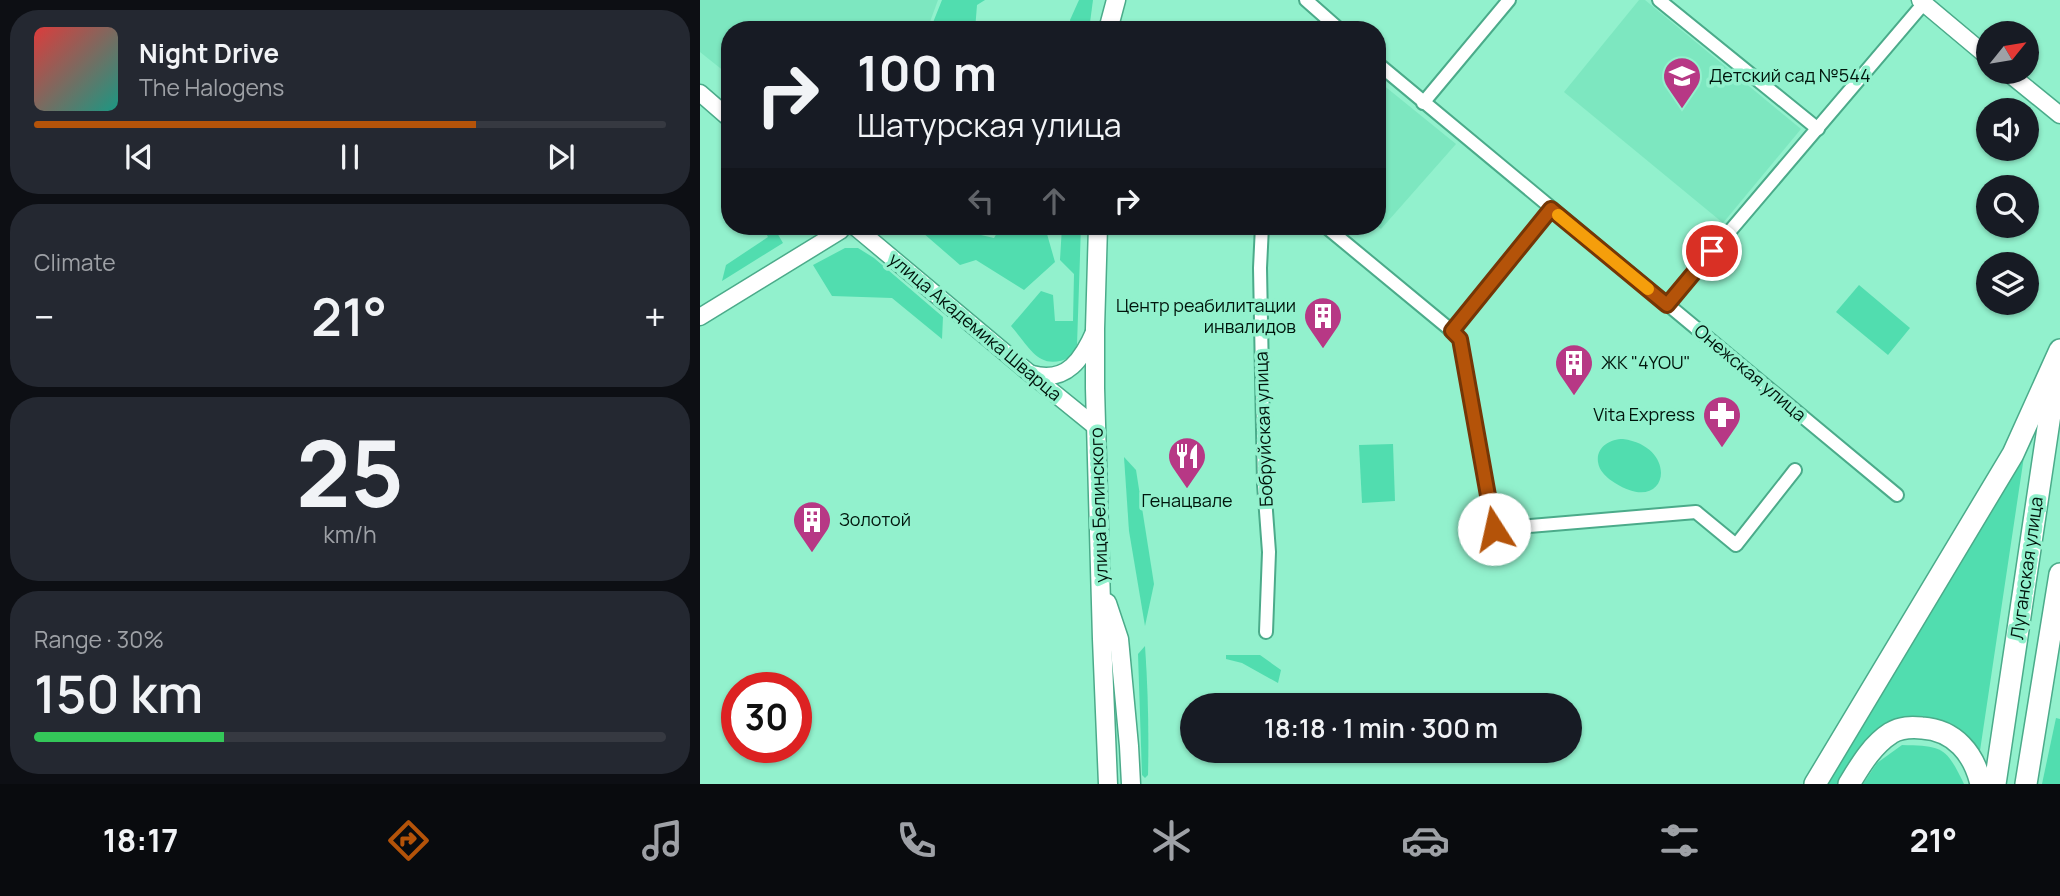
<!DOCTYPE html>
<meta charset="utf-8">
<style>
:root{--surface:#171b24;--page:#242831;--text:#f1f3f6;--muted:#9ea1a6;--line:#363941;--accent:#b45309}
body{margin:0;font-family:Manrope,sans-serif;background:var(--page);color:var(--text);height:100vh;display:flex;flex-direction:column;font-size:26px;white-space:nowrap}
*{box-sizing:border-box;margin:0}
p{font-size:23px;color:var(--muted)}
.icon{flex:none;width:38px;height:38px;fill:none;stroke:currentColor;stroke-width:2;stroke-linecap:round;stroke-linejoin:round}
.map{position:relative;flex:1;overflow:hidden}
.side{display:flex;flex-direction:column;gap:10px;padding:10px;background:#0d0f14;width:700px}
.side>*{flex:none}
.banner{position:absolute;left:21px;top:21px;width:665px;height:214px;border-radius:28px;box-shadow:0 2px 5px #0004;background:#171b24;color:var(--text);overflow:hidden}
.needle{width:46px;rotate:60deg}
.buttons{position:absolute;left:1276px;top:21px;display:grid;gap:14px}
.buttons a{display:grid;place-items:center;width:63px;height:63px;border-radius:50%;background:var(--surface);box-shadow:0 2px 5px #0004;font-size:35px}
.speed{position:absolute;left:21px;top:672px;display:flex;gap:14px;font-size:35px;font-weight:700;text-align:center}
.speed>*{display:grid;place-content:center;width:91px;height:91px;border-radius:50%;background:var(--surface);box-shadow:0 2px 5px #0004;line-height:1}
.speed .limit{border:10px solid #d22;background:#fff;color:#111}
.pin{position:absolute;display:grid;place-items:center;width:60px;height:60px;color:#fff;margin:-30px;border:4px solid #fff;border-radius:50%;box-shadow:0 2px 7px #0007}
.me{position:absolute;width:77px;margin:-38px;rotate:350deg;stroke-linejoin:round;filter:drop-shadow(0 0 5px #0008)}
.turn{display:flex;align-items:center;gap:24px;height:147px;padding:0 21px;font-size:32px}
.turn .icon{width:91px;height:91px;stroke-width:2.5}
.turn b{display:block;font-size:49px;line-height:60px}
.lanes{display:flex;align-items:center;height:66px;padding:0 21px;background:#0003;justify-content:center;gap:35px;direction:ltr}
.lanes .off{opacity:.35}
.big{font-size:52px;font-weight:600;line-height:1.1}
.side .widget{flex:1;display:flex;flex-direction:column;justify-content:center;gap:10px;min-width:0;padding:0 24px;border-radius:28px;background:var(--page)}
.side .dial{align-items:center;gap:0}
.dial b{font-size:91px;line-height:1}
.song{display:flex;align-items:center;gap:21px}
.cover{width:84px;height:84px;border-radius:10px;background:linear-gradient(135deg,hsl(0 70% 55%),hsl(170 70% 35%))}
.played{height:7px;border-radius:4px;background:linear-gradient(90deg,var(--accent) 70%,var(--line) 70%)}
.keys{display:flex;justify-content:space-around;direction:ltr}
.heat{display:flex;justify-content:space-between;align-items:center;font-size:38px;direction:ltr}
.charge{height:10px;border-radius:5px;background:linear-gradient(90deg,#34c759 30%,var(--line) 0)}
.trip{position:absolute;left:480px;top:693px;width:402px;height:70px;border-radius:35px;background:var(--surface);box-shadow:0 2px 5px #0004;font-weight:600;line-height:70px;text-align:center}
.dock{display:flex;height:112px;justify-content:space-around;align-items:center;background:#090b0e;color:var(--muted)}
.dock .icon{width:49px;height:49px}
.dock .selected{color:var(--accent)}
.dock b{font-size:32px;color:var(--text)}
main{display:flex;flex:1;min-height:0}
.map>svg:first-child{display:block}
.built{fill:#7de7c0}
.green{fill:#51ddaf}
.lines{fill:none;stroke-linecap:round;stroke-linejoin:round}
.minor-casing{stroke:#4bab8a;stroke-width:16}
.tertiary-casing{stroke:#4bab8a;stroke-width:19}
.secondary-casing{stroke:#4bab8a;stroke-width:21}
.primary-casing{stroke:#4bab8a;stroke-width:24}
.minor{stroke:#fff;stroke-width:12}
.tertiary{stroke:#fff;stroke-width:16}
.secondary{stroke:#fff;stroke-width:18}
.primary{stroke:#fff;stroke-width:21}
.route-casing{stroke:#753606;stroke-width:18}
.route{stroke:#b45309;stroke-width:12}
.slow{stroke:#f59e0b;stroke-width:12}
.labels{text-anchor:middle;stroke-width:7;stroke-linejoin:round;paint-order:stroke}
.poi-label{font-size:18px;fill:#00150c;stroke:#92f1cd;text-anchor:start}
.street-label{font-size:18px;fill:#00150c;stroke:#92f1cd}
</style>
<main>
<section class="side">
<div class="widget">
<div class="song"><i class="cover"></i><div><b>Night Drive</b><p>The Halogens</p></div></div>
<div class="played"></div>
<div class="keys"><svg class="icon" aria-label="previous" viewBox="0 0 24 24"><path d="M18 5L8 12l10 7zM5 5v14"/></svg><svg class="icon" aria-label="pause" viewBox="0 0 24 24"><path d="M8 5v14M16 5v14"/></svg><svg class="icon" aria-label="next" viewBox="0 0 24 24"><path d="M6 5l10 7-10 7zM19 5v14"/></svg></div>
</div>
<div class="widget"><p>Climate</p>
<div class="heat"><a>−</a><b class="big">21°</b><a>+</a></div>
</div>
<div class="widget dial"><b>25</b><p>km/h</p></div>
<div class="widget"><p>Range · 30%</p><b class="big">150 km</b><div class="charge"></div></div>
</section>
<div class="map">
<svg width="1360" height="784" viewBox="0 0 1360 784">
<rect width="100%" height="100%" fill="#92f1cd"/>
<g class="built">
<path d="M0 0H238L227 30H30V76L0 52Z"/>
<path d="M939 0H945L1101 129 1023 223 864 92Z"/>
<path d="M677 80 756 144 681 229 677 226Z"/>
</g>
<g class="green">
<path d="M242 0H285L277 5 275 30H230Z"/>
<path d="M379 0H393L389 30H371L370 20Z"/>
<path d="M62 226H73L83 243 22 281 26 265 68 237Z"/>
<path d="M215 226H255V229L294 238 300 228 347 234 355 262 324 290 276 260 260 265Z"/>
<path d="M362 226H381L377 345 371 357C339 372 331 349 311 326L341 291 353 295 355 321H373L374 274 360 260Z"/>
<path d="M145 248H158L174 258 243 317 242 339 192 298 132 296 113 265Z"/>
<path d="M1159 285 1210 328 1188 355 1136 312Z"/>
<path d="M923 439C981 447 968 517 915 483 907 478 899 471 898 462 896 447 910 439 923 439Z"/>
<path d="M1326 443 1278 764 1219 723 1140 784H1126Z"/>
<path d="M693 444 695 501 662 503 659 445Z"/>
<path d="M424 457 436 470 454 584 445 626 429 531Z"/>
<path d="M445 646C448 689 449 732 448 775L445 778 442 775 438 654Z"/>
<path d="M526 655H560L581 670 578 683 542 663 526 659Z"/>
<path d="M1356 718 1360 719V784H1342Z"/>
<path d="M1202 745C1243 746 1246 747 1264 784H1163L1177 763Z"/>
</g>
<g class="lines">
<defs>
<g id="minor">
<path d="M606 0 640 30"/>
<path d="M959 0 1118 129"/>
<path d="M677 63 1197 495"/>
<path d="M723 103 809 0"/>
<path d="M851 209 752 331 760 339 794 529 996 512 1036 545 1095 470"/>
<path d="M562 226 560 268 564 484 569 552 566 632"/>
<path d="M625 226 752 331"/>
<path d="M967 305 1224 3"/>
</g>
<g id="tertiary">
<path d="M1220 0 1288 57"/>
<path d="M1307 72 1360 115"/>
<path d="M0 93 30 119"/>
<path d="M154 226 327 371 396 427"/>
<path d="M0 317 140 231 144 226"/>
<path d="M332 374C367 384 383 358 395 330"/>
</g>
<g id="secondary">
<path d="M408 30 416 0"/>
<path d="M398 226 395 329V388L402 639 408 784"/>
<path d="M407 603 419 639 429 746 431 784"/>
</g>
<g id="primary">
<path d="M1115 784 1313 454 1360 350"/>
<path d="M1149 784C1160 766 1172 745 1191 733 1201 727 1211 727 1222 728 1255 730 1274 754 1281 784"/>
<path d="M1295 784 1356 374"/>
<path d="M1326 784 1360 574"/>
</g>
</defs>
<use href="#minor" class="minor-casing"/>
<use href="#tertiary" class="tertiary-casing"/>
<use href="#secondary" class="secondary-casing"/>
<use href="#primary" class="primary-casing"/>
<use href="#minor" class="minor"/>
<use href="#tertiary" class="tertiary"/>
<use href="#secondary" class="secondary"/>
<use href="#primary" class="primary"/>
</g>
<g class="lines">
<defs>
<path id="route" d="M794 529 760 339 752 331 851 209 967 305 1012 251"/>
</defs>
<use href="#route" class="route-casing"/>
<use href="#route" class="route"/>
<path class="slow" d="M858 215 948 289"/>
</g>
<defs>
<symbol id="school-pin" viewBox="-11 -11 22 30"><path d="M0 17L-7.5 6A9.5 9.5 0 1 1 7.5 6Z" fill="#b73885" stroke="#92f1cd"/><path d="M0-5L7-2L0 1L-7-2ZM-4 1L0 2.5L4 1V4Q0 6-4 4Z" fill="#fff"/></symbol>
<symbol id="building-pin" viewBox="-11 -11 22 30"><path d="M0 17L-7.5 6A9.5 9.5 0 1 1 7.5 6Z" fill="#b73885" stroke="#92f1cd"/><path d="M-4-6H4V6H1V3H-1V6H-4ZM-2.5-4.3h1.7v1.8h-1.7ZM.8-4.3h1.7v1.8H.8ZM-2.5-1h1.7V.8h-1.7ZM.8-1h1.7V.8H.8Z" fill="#fff"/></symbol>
<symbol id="pharmacy-pin" viewBox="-11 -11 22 30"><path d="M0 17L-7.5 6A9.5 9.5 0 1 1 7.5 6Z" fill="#b73885" stroke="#92f1cd"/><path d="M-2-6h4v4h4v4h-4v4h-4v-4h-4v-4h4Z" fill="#fff"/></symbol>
<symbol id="restaurant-pin" viewBox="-11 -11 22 30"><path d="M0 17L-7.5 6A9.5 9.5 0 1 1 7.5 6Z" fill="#b73885" stroke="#92f1cd"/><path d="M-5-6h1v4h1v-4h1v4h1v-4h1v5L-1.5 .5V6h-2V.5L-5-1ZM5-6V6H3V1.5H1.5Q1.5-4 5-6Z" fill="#fff"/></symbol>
</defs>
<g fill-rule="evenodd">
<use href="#school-pin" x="960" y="54" width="44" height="60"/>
<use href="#building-pin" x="601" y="294" width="44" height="60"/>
<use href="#building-pin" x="852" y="341" width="44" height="60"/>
<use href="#pharmacy-pin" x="1000" y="393" width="44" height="60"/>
<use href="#restaurant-pin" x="465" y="434" width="44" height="60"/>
<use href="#building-pin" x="90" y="498" width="44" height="60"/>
</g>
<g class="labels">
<g class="poi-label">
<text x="1009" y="82">Детский сад №544</text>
<text x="596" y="312" text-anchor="end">Центр реабилитации<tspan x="596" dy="21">инвалидов</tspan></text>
<text x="901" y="369">ЖК "4YOU"</text>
<text x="995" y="421" text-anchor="end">Vita Express</text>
<text x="487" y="507" text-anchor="middle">Генацвале</text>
<text x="139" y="526">Золотой</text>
</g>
<g class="street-label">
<text transform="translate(275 327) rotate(40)" y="6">улица Академика Шварца</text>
<text transform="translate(1050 373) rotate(40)" y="6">Онежская улица</text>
<text transform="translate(564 429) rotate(-92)" y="6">Бобруйская улица</text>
<text transform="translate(399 505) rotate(-92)" y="6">улица Белинского</text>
<text transform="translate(1327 568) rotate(-82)" y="6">Луганская улица</text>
</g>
</g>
</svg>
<div class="buttons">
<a><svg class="needle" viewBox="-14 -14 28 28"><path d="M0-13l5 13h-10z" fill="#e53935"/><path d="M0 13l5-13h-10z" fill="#9ea1a6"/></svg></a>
<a><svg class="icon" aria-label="sound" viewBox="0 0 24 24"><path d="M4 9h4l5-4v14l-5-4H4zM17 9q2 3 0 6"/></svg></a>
<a><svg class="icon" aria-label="search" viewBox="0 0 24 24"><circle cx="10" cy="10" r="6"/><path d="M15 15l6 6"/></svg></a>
<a><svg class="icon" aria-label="layers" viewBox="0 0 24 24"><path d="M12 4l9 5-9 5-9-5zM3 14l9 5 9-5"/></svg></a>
</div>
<div class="speed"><div class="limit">30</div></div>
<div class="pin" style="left:1012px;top:251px;background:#d93025"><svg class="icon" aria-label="arrive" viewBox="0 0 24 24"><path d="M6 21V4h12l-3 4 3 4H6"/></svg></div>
<svg class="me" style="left:794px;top:529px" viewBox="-20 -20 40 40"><circle r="19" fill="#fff"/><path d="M0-13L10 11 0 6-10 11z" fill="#b45309"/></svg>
<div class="trip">18:18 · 1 min · 300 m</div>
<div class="banner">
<div class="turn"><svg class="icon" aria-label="right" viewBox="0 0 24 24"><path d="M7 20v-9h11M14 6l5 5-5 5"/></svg><div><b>100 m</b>Шатурская улица</div></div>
<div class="lanes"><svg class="icon off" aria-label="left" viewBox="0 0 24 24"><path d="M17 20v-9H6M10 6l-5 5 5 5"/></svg><svg class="icon off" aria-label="ahead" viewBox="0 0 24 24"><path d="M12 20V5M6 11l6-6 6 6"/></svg><svg class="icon" aria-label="right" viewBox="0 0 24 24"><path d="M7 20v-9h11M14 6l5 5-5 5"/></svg></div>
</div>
</div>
</main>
<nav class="dock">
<b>18:17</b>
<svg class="icon selected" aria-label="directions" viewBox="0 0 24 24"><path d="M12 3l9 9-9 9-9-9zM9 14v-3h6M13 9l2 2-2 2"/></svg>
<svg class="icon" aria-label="music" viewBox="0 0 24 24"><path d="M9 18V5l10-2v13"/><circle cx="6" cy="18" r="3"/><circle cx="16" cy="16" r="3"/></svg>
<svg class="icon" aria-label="phone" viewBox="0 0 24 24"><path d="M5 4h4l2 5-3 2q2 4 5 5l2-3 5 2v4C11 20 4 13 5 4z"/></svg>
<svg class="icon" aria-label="climate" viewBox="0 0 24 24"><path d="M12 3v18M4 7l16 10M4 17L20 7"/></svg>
<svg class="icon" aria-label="car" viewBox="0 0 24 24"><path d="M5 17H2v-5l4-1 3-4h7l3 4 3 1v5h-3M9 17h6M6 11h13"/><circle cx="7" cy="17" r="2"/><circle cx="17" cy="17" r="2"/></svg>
<svg class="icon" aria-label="filters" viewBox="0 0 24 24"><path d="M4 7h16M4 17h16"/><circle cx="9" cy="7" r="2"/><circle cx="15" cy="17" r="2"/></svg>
<b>21°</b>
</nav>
